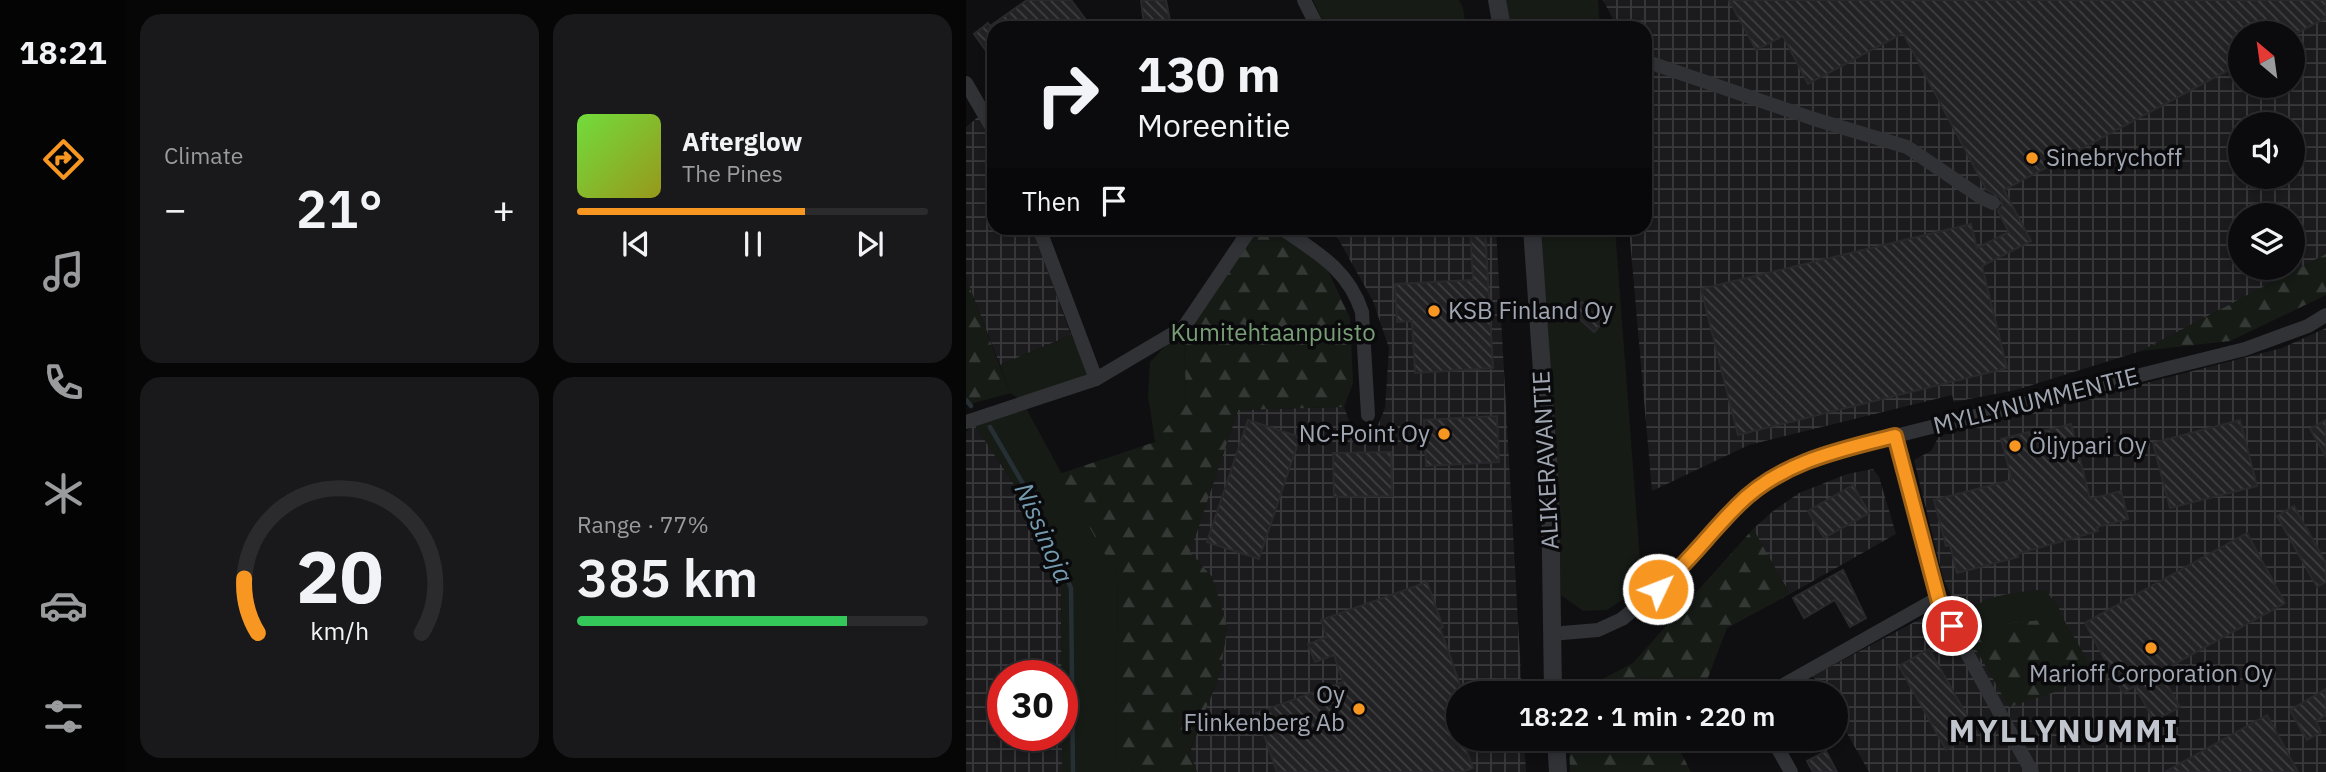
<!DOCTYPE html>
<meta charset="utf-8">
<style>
:root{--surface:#0b0b0d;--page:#19191b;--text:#f1f3f6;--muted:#9a9b9d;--line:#2b2b2e;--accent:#f79721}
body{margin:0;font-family:"IBM Plex Sans",sans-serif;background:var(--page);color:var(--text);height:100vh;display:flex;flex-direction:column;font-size:26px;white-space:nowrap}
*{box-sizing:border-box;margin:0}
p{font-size:23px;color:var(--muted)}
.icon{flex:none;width:38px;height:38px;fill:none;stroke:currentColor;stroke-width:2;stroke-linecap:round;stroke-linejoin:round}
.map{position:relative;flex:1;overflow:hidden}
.drawer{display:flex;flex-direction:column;gap:14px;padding:14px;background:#060607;width:840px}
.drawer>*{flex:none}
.guide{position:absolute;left:21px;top:21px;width:665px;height:214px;border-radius:21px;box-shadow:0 4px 10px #0003,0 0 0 2px var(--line);background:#0b0b0d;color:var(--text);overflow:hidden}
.needle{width:46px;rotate:331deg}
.controls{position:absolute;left:1262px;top:21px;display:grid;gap:14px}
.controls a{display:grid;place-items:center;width:77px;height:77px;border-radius:50%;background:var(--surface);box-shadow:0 4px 10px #0003,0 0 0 2px var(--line);font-size:35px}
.speed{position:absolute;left:21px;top:660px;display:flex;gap:14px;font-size:35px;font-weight:700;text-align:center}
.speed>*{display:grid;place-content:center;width:91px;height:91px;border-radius:50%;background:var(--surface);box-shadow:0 4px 10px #0003,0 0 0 2px var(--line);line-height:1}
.speed .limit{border:10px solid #d22;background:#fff;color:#111}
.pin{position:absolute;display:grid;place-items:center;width:60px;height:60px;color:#fff;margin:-30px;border:4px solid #fff;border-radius:50%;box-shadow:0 2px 7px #0007}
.me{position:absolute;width:77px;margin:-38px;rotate:47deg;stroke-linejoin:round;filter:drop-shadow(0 0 5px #0008)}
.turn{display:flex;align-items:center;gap:24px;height:147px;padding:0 35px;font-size:32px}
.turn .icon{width:91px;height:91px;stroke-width:2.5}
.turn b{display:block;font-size:49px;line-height:60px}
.then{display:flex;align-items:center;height:66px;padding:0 35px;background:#0003;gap:14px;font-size:26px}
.big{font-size:52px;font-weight:600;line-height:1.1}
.drawer .card{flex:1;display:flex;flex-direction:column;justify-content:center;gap:10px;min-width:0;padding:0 24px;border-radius:21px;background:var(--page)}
.drawer .dial{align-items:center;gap:0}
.dial svg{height:182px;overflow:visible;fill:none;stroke:var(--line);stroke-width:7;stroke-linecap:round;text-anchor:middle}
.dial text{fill:var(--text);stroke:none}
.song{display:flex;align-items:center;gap:21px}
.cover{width:84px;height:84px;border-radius:10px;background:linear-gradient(135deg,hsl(100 70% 55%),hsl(60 70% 35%))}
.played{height:7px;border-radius:4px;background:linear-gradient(90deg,var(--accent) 65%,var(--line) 65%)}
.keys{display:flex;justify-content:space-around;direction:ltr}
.heat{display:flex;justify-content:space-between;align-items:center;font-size:38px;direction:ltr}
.charge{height:10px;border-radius:5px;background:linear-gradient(90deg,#34c759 77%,var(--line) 0)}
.drawer .tiles{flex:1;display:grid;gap:14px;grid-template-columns:repeat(2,1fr)}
.trip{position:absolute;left:480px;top:681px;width:402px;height:70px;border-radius:35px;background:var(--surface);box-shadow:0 4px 10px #0003,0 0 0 2px var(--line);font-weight:600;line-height:70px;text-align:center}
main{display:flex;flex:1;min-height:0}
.menu{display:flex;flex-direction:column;width:126px;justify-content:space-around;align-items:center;background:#040405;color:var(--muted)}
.menu .icon{width:49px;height:49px}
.menu .on{color:var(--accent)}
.menu b{font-size:32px;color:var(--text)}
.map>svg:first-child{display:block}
.industrial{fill:url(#industrial-grid);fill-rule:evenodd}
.green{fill:#161b16}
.forest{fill:url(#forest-firs)}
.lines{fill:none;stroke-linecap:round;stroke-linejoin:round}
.stream{stroke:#262f34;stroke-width:4.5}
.building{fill:url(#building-back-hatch);stroke:#29292d;stroke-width:2}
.minor{stroke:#303236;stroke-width:14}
.tertiary{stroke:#303236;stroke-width:18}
.route-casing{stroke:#a16215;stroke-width:18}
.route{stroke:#f79721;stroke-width:12}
.poi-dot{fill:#f79721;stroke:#0a0a0c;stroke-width:2.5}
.labels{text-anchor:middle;stroke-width:7;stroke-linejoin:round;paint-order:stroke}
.poi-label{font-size:24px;fill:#a0a7b2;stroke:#0a0a0c;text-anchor:start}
.park-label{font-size:24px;fill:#789e76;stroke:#0a0a0c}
.street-label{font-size:24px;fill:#a0a7b2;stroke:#0a0a0c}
.water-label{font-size:26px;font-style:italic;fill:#749baf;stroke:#0a0a0c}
.district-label{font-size:32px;font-weight:bold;letter-spacing:2px;fill:#c1c6ce;stroke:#0a0a0c}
</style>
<main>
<nav class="menu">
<b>18:21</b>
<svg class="icon on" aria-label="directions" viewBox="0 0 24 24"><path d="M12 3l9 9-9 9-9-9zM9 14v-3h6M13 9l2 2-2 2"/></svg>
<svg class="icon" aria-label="music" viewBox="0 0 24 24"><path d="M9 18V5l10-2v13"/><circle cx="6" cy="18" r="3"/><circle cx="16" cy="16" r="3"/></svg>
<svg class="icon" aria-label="phone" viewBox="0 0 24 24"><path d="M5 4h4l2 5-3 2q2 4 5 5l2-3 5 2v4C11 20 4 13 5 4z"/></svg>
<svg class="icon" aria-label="climate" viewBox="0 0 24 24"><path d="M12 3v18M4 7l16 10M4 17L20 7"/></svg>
<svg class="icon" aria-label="car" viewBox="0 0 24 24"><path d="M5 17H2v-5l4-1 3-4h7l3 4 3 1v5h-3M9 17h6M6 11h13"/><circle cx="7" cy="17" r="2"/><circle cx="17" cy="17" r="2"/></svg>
<svg class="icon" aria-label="filters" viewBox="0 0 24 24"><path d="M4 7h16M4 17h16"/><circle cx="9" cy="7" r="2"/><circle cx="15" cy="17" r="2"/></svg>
</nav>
<section class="drawer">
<div class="tiles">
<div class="card"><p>Climate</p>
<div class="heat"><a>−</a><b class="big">21°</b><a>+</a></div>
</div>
<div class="card">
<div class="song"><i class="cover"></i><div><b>Afterglow</b><p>The Pines</p></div></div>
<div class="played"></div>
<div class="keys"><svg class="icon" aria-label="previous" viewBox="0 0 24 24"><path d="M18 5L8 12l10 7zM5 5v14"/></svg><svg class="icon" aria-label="pause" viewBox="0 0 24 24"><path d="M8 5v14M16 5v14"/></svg><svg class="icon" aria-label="next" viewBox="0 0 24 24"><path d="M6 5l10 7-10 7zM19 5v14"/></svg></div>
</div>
<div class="card dial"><svg viewBox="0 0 100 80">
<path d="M14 69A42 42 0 1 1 86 69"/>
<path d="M14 69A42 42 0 0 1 8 45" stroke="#f79721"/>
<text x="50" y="56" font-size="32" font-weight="700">20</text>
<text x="50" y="72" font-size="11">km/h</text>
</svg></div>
<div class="card"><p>Range · 77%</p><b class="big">385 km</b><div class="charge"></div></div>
</div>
</section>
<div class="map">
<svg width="1360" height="772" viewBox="0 0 1360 772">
<defs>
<pattern id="industrial-grid" width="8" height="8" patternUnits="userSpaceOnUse" patternTransform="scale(1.75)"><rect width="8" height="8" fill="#1b1b1e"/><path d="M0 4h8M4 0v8" fill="none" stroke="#39393c"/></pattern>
<pattern id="forest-firs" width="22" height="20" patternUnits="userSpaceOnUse" patternTransform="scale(1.75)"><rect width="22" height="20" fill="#161b16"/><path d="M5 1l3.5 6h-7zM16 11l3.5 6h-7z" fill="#353936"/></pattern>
<pattern id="building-back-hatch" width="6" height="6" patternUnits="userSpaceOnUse" patternTransform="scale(1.75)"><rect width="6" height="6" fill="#222225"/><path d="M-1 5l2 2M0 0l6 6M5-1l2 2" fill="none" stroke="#3f3f42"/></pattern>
</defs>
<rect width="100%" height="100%" fill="#0f0f11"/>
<g class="industrial">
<path d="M637 0H1360V254L1175 351 1050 390 988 402 986 395 783 445 686 491 663 228H679V28H649V23ZM1274 33H1326V86H1274ZM1274 124H1326V177H1274ZM1274 215H1326V268H1274Z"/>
<path d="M18 112 14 116 28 143V228H66L105 335 34 365 0 278V127Z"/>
<path d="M358 228H530L556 693H492V738L558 739 560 772H231L224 752 255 670 261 626 246 577 224 552 272 410 378 407 388 434 410 430 419 408 423 348 407 301 370 235Z"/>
<path d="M1360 328V772H903L870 714V693H857L847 676 988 601 977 578 948 460 965 451 973 436 1316 348Z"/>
<path d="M8 424 56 496 95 588 96 675 37 676V735H96V772H0V432Z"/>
<path d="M907 469 913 477 930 534 824 594 787 529 806 512 833 493 881 474Z"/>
</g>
<g class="green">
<path d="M347 0H493L497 8 500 28H360Z"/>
<path d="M528 0H632L634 28H533Z"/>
<path d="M566 228H649L676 587 641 610 617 611 595 595 592 483Z"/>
<path d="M218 327 220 403 189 442 182 396 184 362Z"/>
<path d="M105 335 126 376 52 398 44 393 34 365Z"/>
<path d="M60 408 152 577 149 772H96L95 588 56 496 8 424Z"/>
<path d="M1068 590H1079L1092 606 1097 618 1044 623 1005 641 996 628 997 616C1015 596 1042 594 1068 590Z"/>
</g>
<g class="forest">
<path d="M285 228H302L354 262 362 271 384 318 387 383 378 407 272 410 224 552 246 577 261 626 255 670 224 751 231 772H149L152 577 93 474 189 442 220 403 218 327Z"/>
<path d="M1360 254V295L1264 341 1175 351Z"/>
<path d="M0 278 44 393 1 405 0 404Z"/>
<path d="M787 529 824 594 761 628 736 693H602L601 685 629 683 667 663Z"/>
<path d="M1097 618 1128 671 1089 692 1043 707 1005 641 1044 623Z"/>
<path d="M603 739H718L714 751 725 772H604Z"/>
</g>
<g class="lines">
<g class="stream">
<path d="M0 400 5 406"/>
<path d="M24 427 64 496 105 588 107 772"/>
</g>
</g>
<g class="building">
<path d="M61 0H105L126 28H25L28 32V62L8 34 22 23 24 26Z"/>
<path d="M175 0H200L204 21 178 25Z"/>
<path d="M763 0H1360V18L1331 33H1274V64L1038 190 1065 241 1016 266 1041 368 772 435 735 289 1005 224 1011 248 1043 232 1032 211 1036 206 1035 198 1020 189 937 33 842 84 817 36 790 50Z"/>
<path d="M504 228H519L527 368 449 373 446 321 431 322 429 284 507 280Z"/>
<path d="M616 302 637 322 628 332 606 312Z"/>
<path d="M531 416 533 462 460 466 458 420Z"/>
<path d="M282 420 334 437 293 559 241 542Z"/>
<path d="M1274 420 1291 486 1204 508 1187 443Z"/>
<path d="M1360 420V457L1344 429Z"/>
<path d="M1105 424 1124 499 1155 491 1162 519 1131 527 1132 531 1051 554 1052 557 991 573 984 545 980 546 968 500 1046 480 1035 439 1063 432 1064 435Z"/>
<path d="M425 452 426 496 368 497 367 453Z"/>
<path d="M887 485 903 513 858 538 842 511Z"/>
<path d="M1328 506 1360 563V582L1351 587 1311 516Z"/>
<path d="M1281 533 1319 603 1194 672 1214 707 1188 721 1169 686 1157 693 1119 623Z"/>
<path d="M877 570 900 618 884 627 869 600 838 618 827 598Z"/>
<path d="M461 582 477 627 474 628 497 693H492V703L485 706 492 725V738H496L507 768 496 772H311L290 713 377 682 368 655 349 662 342 644 361 637 355 620Z"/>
<path d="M963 649 1011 733 980 750 933 666Z"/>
<path d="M1360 689V715L1350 721 1355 732 1341 740 1324 710Z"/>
<path d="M1301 715 1332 772H1199Z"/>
<path d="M860 751 871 772H847L841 761Z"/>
</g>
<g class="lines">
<g class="minor">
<path d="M338 0 352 28"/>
<path d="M679 61 848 119 941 147 1016 198 1027 203"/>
<path d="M0 83 28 131"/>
<path d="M73 228 130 379"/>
<path d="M315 228C350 252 382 269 396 312L402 415"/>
<path d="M0 422 130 379 218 327 285 228"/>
<path d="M929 436 973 602 1066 772"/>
<path d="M585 634 632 630 656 619 710 574 771 505 798 484 827 467 857 454 1279 349 1342 326 1360 315"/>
<path d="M803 693 972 598"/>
<path d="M806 738 825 772"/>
</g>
<g class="tertiary">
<path d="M531 0 536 28"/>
<path d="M566 228 584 487 587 693"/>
<path d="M590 738 592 772"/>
</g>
</g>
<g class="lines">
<defs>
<path id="route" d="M692 589C721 564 743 534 770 507 812 463 872 450 929 436L973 602 986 626"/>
</defs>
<use href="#route" class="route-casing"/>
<use href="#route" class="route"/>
</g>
<g class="poi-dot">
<circle cx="1066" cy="158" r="7"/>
<circle cx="468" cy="311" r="7"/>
<circle cx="478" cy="434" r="7"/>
<circle cx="1049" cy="446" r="7"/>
<circle cx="1185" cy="648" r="7"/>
<circle cx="393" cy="709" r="7"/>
</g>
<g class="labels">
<g class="poi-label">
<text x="1080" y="166">Sinebrychoff</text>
<text x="482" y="319">KSB Finland Oy</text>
<text x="464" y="442" text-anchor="end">NC-Point Oy</text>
<text x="1063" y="454">Öljypari Oy</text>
<text x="1185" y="682" text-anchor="middle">Marioff Corporation Oy</text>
<text x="379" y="703" text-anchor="end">Oy<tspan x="379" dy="28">Flinkenberg Ab</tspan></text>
</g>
<g class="park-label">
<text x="307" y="341">Kumitehtaanpuisto</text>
</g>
<g class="street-label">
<text transform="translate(1070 401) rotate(-14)" y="8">MYLLYNUMMENTIE</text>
<text transform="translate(580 460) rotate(-93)" y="8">ALIKERAVANTIE</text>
</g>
<g class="water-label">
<text transform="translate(78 533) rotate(66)" y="9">Nissinoja</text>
</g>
<g class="district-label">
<text x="1098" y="742">MYLLYNUMMI</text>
</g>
</g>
</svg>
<div class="controls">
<a><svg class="needle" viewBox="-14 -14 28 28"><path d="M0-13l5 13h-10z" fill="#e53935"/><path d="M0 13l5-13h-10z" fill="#9a9b9d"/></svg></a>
<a><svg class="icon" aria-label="sound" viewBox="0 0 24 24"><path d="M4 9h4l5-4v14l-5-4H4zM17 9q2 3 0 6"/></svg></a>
<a><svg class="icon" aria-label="layers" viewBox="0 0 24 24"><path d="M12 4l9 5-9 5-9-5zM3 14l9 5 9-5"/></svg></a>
</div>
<div class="speed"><div class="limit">30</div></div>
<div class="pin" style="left:986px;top:626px;background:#d93025"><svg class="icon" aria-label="arrive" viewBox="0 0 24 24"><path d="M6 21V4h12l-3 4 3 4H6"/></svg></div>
<svg class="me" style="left:692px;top:589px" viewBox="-20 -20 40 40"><circle r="17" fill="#f79721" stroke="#fff" stroke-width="3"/><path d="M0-11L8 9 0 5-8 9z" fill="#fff"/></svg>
<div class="trip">18:22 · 1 min · 220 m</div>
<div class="guide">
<div class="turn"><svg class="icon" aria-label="right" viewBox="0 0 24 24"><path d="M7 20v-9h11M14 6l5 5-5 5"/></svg><div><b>130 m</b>Moreenitie</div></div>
<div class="then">Then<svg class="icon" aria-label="arrive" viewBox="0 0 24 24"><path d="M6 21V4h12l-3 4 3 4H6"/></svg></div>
</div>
</div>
</main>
